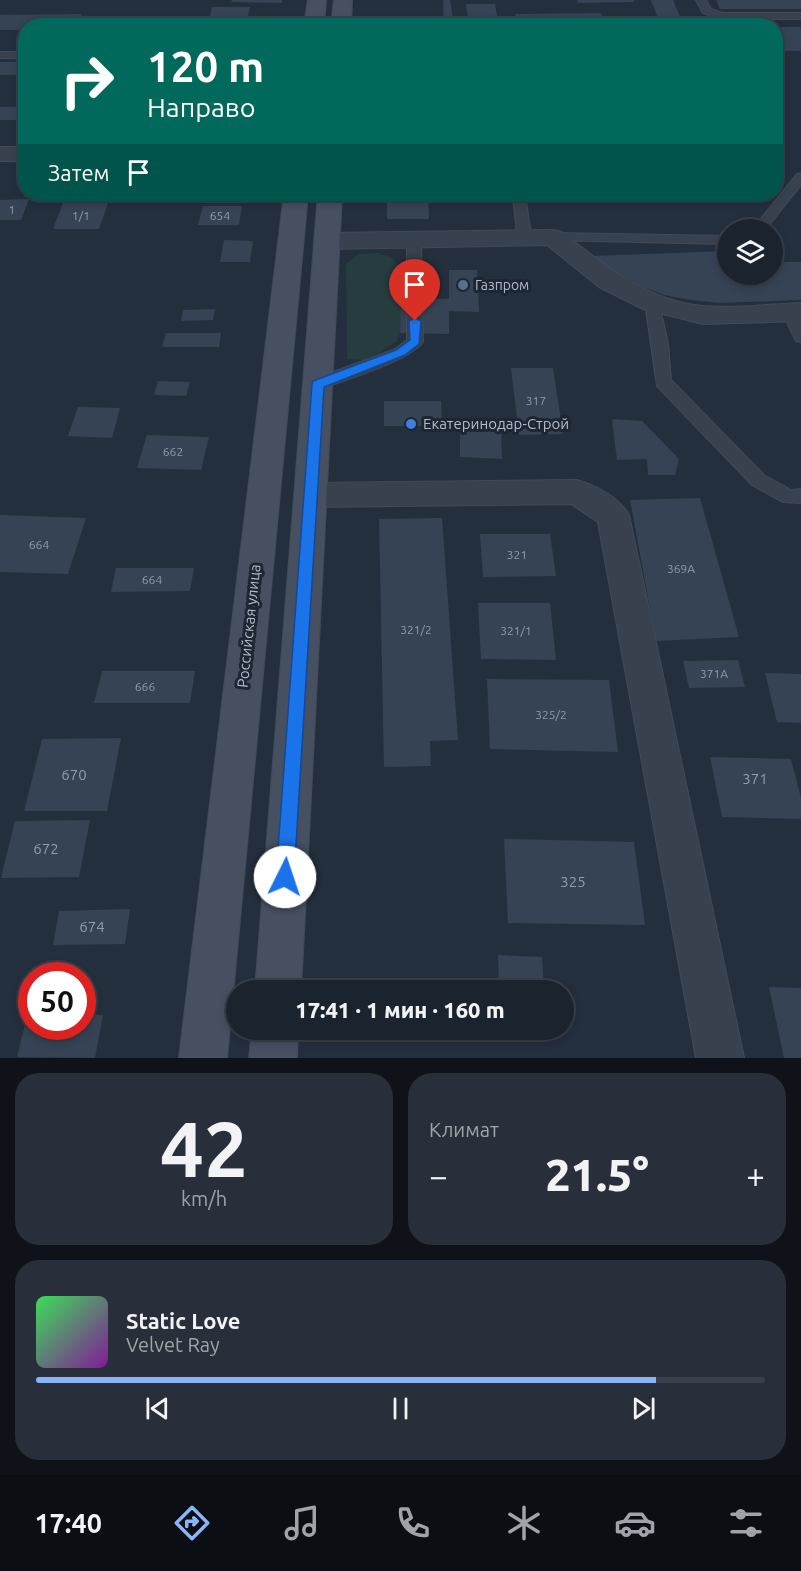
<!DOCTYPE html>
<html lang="ru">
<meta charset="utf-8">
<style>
:root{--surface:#1b232e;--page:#282f3a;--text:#f1f3f6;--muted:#a0a4aa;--line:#39404a;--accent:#8ab4f8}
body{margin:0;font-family:Ubuntu,sans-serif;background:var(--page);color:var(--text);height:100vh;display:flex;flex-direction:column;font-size:22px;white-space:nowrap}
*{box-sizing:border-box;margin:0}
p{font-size:20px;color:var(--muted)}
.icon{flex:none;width:33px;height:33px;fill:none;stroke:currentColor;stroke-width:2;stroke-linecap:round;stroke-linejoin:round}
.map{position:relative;height:1058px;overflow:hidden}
.side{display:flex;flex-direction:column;gap:15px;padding:15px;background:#0f1319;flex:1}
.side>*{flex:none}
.hud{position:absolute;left:18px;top:18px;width:765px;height:183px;border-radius:24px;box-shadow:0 3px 9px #0003,0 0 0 2px var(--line);background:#00695c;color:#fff;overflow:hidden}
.fabs{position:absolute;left:717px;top:219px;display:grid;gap:12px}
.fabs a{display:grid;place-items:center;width:66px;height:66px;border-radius:50%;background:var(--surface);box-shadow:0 3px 9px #0003,0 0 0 2px var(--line);font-size:30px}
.speed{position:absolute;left:18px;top:962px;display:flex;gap:12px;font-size:30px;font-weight:700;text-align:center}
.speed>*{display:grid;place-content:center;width:78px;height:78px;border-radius:50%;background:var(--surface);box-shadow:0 3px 9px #0003,0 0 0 2px var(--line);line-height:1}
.speed .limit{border:9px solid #d22;background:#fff;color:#111}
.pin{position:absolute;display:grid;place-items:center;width:51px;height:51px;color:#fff;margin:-62px -26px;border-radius:50% 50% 50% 0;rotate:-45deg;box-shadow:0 0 6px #0007}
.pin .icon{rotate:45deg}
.me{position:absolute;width:66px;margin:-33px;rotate:4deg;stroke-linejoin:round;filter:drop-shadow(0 0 4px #0008)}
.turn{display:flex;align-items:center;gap:21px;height:126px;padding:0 30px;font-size:27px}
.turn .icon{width:78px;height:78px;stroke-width:2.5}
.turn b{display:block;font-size:42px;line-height:51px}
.then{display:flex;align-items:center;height:57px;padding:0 30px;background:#0003;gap:12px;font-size:22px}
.big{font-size:45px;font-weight:800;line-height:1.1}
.side .tile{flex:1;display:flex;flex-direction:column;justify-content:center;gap:9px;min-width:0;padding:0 21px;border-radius:24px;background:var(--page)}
.side .dial{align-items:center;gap:0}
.dial b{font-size:78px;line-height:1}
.song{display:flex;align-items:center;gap:18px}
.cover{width:72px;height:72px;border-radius:9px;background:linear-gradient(135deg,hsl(130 70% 55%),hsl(290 70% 35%))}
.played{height:6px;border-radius:3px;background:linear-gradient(90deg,var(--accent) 85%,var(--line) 85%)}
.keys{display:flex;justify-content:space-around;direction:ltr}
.heat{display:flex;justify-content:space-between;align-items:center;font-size:33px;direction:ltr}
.side .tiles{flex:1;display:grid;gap:15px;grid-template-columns:1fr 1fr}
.tile:last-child{grid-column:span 2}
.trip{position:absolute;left:226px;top:980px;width:348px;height:60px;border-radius:30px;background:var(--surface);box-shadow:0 3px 9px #0003,0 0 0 2px var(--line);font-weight:800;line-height:60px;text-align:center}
.dock{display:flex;height:96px;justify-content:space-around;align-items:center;background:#0b0e12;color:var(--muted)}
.dock .icon{width:42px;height:42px}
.dock .on{color:var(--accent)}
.dock b{font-size:27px;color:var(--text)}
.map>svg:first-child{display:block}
.green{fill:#263c3f}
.building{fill:#364354}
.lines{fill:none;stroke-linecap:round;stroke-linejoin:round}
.service-casing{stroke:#414a57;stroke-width:2}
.minor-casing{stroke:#414a57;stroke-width:2}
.secondary-casing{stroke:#414a57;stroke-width:2}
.service{fill:#38414e;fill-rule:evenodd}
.minor{fill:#38414e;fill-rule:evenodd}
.secondary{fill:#465061;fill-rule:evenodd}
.route{fill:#1a73e8;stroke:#114b97;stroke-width:1.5}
.service-dot{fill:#5c6f8a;stroke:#1d2633;stroke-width:2}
.shop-dot{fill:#3f7fe0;stroke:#1d2633;stroke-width:2}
.labels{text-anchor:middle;stroke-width:6;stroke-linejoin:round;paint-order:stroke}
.number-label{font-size:12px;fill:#929caa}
.far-poi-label{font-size:14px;fill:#b4bcc9;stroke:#1d2633;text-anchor:start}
.poi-label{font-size:15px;fill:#b4bcc9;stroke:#1d2633;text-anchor:start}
.street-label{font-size:15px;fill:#b4bcc9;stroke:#1d2633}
.near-number-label{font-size:15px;fill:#929caa}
</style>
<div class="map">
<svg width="801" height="1058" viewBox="0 0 801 1058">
<rect width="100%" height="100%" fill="#242f3e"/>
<path class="green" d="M378 253 391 257 399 267 403 325 397 341 381 352 362 360 347 359 346 264 359 254Z"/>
<g class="building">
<path d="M232 0H282V3L231 2Z"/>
<path d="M443 0H450L454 26H444Z"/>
<path d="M577 0H634V2L578 3Z"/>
<path d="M651 0H673L684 26H661Z"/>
<path d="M716 0H801V9H720Z"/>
<path d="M466 4H495L499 26H469Z"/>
<path d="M212 7H250L247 20H209Z"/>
<path d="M601 13 605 26H518L515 14Z"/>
<path d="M82 14 77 26H26V30H0V15Z"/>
<rect x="776" y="27" width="25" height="24"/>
<rect x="0" y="62" width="26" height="13"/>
<rect x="0" y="107" width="26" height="13"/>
<path d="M387 194H428L429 219H387Z"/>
<path d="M551 194H722L715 202 552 201Z"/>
<path d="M29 199 21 220H0V200Z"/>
<path d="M63 203H108L99 229H53Z"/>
<path d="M203 206H242L239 225H198Z"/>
<path d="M224 240 253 241 250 262H220Z"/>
<path d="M728 251V274H772V262H801V300L720 303 691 300 664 295 638 285 592 256Z"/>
<path d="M449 270H477L479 312 449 311V334L400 333 401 298 449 299Z"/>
<path d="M215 309 213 320 181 321 183 310Z"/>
<path d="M166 333H221L219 347H162Z"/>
<path d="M511 368H553L563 434 519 435Z"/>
<path d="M158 381 190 382 186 396 154 395Z"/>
<path d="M384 401H441L442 426H384Z"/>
<path d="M78 407 120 408 112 438 68 436Z"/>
<path d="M612 419 642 421 679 459 675 475H648L647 459 617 460Z"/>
<path d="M460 421 501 422 502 459 460 457Z"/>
<path d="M147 435 209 437 201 470 137 468Z"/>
<path d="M700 498 739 637 656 641 630 500Z"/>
<path d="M0 515 86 518 68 574 0 572Z"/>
<path d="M442 518 458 740 430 741 431 766 384 767 379 519Z"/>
<path d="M480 534H550L556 576 483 577Z"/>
<path d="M116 568H194L190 591 111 592Z"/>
<path d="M478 603H550L556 660 481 659Z"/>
<path d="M738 660 745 687 689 688 683 661Z"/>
<path d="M102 671H195L190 703H94Z"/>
<path d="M765 673 801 674V723L777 722Z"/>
<path d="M487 679 609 680 618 752 490 749Z"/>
<path d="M121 738 107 811H24L42 739Z"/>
<path d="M710 757 791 759 801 798V819L722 817Z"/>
<path d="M90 820 79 877 1 878 15 821Z"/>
<path d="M504 839 634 842 645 925 508 923Z"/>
<path d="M130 909 125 944 53 945 59 911Z"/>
<path d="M498 955 542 957 544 990H499Z"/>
<path d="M769 987 801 988V1058H784Z"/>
<path d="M28 1013H32V1026H82V1014L103 1015 95 1058 17 1057Z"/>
</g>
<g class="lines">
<defs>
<g id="service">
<path d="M696 0H706L711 9 722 13H801V19H721L703 13Z"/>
<rect x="0" y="52" width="26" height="6"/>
<path d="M801 173V185L765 230H752L797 174Z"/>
<path d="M513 194H525L531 237 529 240H519L517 237Z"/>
<path d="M553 233 728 236V244L548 240 546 237 548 234Z"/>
<path d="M414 235 421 239 423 342C409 361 347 379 324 388H312L310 384 312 380 395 349 407 340V239Z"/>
<path d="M652 298 659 303 668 344 671 380 764 475 791 490 801 489V503L783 502 752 485 657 386 645 303Z"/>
<path d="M789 307 794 309 801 321V342L796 341 782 312Z"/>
</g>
<g id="minor">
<rect x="0" y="147" width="26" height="14"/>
<path d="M553 230 562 232C604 265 647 301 703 306 735 309 769 304 801 303V321L703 324 643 309 599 287 547 245 327 249 318 246 314 241 318 236 327 233Z"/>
<path d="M577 480C595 485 620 498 629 515L744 1058H696L598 522 571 504 311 507 300 504 295 495 300 486 311 483Z"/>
</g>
<g id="secondary">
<path d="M308 0H326L324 26H304Z"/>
<path d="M334 0H352L351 26H331Z"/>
<path d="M284 194H308L227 1058H179Z"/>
<path d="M318 194H342L301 990H255Z"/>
<path d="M252 1029H298L297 1058H249Z"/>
</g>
</defs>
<use href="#service" class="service-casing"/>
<use href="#minor" class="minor-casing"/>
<use href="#secondary" class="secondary-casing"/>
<use href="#service" class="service"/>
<use href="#minor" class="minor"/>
<use href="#secondary" class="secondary"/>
</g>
<path class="route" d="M415 318 421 321 419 344 405 355 324 387 294 877 292 883 285 886 279 883 276 877 312 384 313 381 396 350 410 340 409 321Z"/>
<circle class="service-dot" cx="463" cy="285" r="6"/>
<circle class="shop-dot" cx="411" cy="424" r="6"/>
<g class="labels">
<g class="number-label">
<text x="12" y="214">1</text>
<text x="81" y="220">1/1</text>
<text x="220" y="220">654</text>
<text x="536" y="405">317</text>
<text x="173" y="456">662</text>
<text x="39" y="549">664</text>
<text x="517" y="559">321</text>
<text x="681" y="573">369А</text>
<text x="152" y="584">664</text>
<text x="416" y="634">321/2</text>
<text x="516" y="635">321/1</text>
<text x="714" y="678">371А</text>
<text x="145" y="691">666</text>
<text x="551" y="719">325/2</text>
</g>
<g class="far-poi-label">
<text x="475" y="290">Газпром</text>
</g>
<g class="poi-label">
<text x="423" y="429">Екатеринодар-Строй</text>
</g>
<g class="street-label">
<text transform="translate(249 626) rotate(-84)" y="5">Российская улица</text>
</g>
<g class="near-number-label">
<text x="74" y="780">670</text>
<text x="755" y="784">371</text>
<text x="46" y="854">672</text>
<text x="573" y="887">325</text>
<text x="92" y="932">674</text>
</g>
</g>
</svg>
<div class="fabs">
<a><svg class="icon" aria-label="layers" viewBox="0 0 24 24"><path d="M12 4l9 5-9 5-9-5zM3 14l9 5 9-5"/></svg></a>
</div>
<div class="speed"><div class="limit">50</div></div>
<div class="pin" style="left:415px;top:321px;background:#d93025"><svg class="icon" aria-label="arrive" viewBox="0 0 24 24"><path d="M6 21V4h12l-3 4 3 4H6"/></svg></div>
<svg class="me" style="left:285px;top:877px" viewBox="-20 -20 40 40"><circle r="19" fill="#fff"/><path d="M0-13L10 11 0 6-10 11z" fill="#1a73e8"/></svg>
<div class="trip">17:41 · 1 мин · 160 m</div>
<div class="hud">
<div class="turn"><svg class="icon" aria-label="right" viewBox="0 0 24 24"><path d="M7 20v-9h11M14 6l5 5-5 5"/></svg><div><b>120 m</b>Направо</div></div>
<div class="then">Затем<svg class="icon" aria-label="arrive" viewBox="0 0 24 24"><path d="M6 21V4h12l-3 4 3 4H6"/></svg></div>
</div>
</div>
<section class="side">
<div class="tiles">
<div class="tile dial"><b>42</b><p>km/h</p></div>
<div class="tile"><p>Климат</p>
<div class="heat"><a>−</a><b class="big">21.5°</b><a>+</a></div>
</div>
<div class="tile">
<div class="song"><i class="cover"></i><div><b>Static Love</b><p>Velvet Ray</p></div></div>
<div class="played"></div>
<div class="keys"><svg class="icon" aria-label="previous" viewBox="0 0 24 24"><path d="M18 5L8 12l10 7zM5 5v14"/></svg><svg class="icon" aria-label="pause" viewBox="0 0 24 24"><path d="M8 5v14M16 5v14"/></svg><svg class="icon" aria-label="next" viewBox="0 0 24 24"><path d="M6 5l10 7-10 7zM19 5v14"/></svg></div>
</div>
</div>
</section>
<nav class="dock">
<b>17:40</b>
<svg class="icon on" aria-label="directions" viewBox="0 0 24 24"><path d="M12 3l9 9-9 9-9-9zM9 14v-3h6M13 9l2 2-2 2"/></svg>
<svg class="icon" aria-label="music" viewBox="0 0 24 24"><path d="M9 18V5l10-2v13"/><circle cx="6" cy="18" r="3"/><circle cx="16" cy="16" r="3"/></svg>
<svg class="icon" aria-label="phone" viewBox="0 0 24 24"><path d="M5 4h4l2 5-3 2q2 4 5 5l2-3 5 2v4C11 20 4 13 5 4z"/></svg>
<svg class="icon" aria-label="climate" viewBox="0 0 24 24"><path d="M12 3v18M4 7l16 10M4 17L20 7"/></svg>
<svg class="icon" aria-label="car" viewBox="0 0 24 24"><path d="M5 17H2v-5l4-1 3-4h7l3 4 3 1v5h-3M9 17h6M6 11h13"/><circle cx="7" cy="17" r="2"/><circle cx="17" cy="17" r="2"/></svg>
<svg class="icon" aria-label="filters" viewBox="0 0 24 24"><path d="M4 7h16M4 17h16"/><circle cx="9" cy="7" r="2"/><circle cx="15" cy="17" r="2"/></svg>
</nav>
